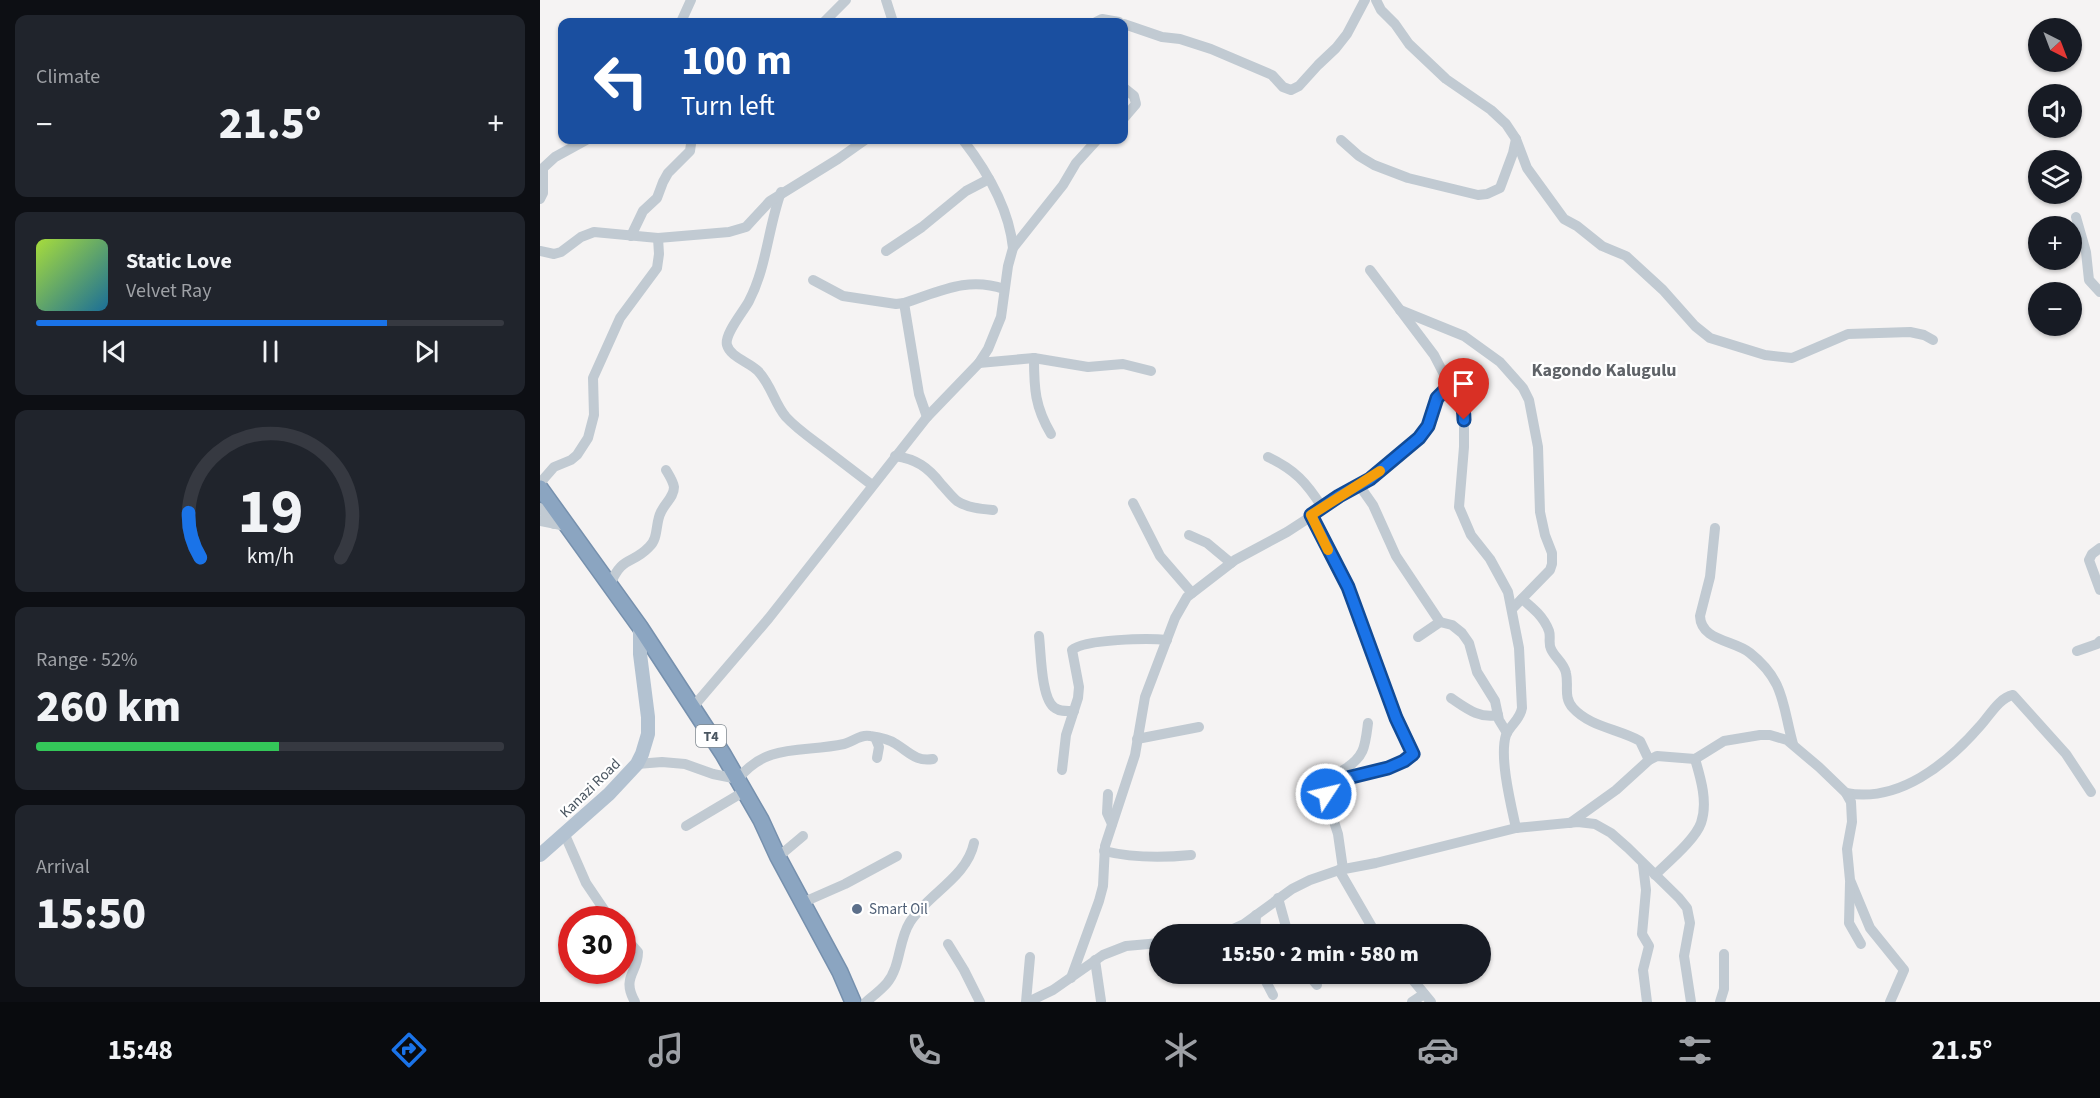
<!DOCTYPE html>
<meta charset="utf-8">
<style>
:root{--surface:#171b24;--page:#20242c;--text:#f1f3f6;--muted:#9ea1a6;--line:#363941;--accent:#1a73e8}
body{margin:0;font-family:"Source Sans 3",sans-serif;background:var(--page);color:var(--text);height:100vh;display:flex;flex-direction:column;font-size:22px;white-space:nowrap}
*{box-sizing:border-box;margin:0}
p{font-size:20px;color:var(--muted)}
.icon{flex:none;width:33px;height:33px;fill:none;stroke:currentColor;stroke-width:2;stroke-linecap:round;stroke-linejoin:round}
.map{position:relative;flex:1;overflow:hidden}
.side{display:flex;flex-direction:column;gap:15px;padding:15px;background:#0d0f14;width:540px}
.side>*{flex:none}
.hud{position:absolute;left:18px;top:18px;width:570px;height:126px;border-radius:12px;box-shadow:0 2px 4px #0004;background:#1a4fa0;color:#fff;overflow:hidden}
.needle{width:39px;rotate:138deg}
.buttons{position:absolute;left:1488px;top:18px;display:grid;gap:12px}
.buttons a{display:grid;place-items:center;width:54px;height:54px;border-radius:50%;background:var(--surface);box-shadow:0 2px 4px #0004;font-size:30px}
.speed{position:absolute;left:18px;top:906px;display:flex;gap:12px;font-size:30px;font-weight:700;text-align:center}
.speed>*{display:grid;place-content:center;width:78px;height:78px;border-radius:50%;background:var(--surface);box-shadow:0 2px 4px #0004;line-height:1}
.speed .limit{border:9px solid #d22;background:#fff;color:#111}
.pin{position:absolute;display:grid;place-items:center;width:51px;height:51px;color:#fff;margin:-62px -26px;border-radius:50% 50% 50% 0;rotate:-45deg;box-shadow:0 0 6px #0007}
.pin .icon{rotate:45deg}
.me{position:absolute;width:66px;margin:-33px;rotate:55deg;stroke-linejoin:round;filter:drop-shadow(0 0 4px #0008)}
.turn{display:flex;align-items:center;gap:21px;height:126px;padding:0 24px;font-size:27px}
.turn .icon{width:78px;height:78px;stroke-width:2.5}
.turn b{display:block;font-size:42px;line-height:51px}
.big{font-size:45px;font-weight:800;line-height:1.1}
.side .widget{flex:1;display:flex;flex-direction:column;justify-content:center;gap:9px;min-width:0;padding:0 21px;border-radius:12px;background:var(--page)}
.side .dial{align-items:center;gap:0}
.dial svg{height:156px;overflow:visible;fill:none;stroke:var(--line);stroke-width:7;stroke-linecap:round;text-anchor:middle}
.dial text{fill:var(--text);stroke:none}
.song{display:flex;align-items:center;gap:18px}
.cover{width:72px;height:72px;border-radius:9px;background:linear-gradient(135deg,hsl(80 70% 55%),hsl(200 70% 35%))}
.played{height:6px;border-radius:3px;background:linear-gradient(90deg,var(--accent) 75%,var(--line) 75%)}
.keys{display:flex;justify-content:space-around;direction:ltr}
.heat{display:flex;justify-content:space-between;align-items:center;font-size:33px;direction:ltr}
.charge{height:9px;border-radius:4px;background:linear-gradient(90deg,#34c759 52%,var(--line) 0)}
.trip{position:absolute;left:609px;top:924px;width:342px;height:60px;border-radius:30px;background:var(--surface);box-shadow:0 2px 4px #0004;font-weight:800;line-height:60px;text-align:center}
.dock{display:flex;height:96px;justify-content:space-around;align-items:center;background:#090b0e;color:var(--muted)}
.dock .icon{width:42px;height:42px}
.dock .active{color:var(--accent)}
.dock b{font-size:27px;color:var(--text)}
main{display:flex;flex:1;min-height:0}
.map>svg:first-child{display:block}
.lines{fill:none;stroke-linecap:round;stroke-linejoin:round}
.highway-casing{stroke:#7690ad;stroke-width:18}
.minor{stroke:#c1cad2;stroke-width:10}
.major{stroke:#b3c2d1;stroke-width:14}
.highway{stroke:#8ba5c1;stroke-width:15}
.route-casing{stroke:#114b97;stroke-width:15}
.route{stroke:#1a73e8;stroke-width:10}
.slow{stroke:#f59e0b;stroke-width:10}
.service-dot{fill:#5c6f8a;stroke:#fff;stroke-width:2}
.labels{text-anchor:middle;stroke-width:4.5;stroke-linejoin:round;paint-order:stroke}
.shield{fill:#fff;stroke:#808990;stroke-width:1.5}
.shield-label{font-size:14px;font-weight:bold;fill:#4a5661}
.street-label{font-size:15px;fill:#4a5661;stroke:#fff}
.service-label{font-size:15px;fill:#4e5e75;stroke:#fff;text-anchor:start}
.quarter-label{font-size:18px;font-weight:bold;fill:#5f6368;stroke:#fff}
</style>
<main>
<section class="side">
<div class="widget"><p>Climate</p>
<div class="heat"><a>−</a><b class="big">21.5°</b><a>+</a></div>
</div>
<div class="widget">
<div class="song"><i class="cover"></i><div><b>Static Love</b><p>Velvet Ray</p></div></div>
<div class="played"></div>
<div class="keys"><svg class="icon" aria-label="previous" viewBox="0 0 24 24"><path d="M18 5L8 12l10 7zM5 5v14"/></svg><svg class="icon" aria-label="pause" viewBox="0 0 24 24"><path d="M8 5v14M16 5v14"/></svg><svg class="icon" aria-label="next" viewBox="0 0 24 24"><path d="M6 5l10 7-10 7zM19 5v14"/></svg></div>
</div>
<div class="widget dial"><svg viewBox="0 0 100 80">
<path d="M14 69A42 42 0 1 1 86 69"/>
<path d="M14 69A42 42 0 0 1 8 46" stroke="#1a73e8"/>
<text x="50" y="56" font-size="32" font-weight="700">19</text>
<text x="50" y="72" font-size="11">km/h</text>
</svg></div>
<div class="widget"><p>Range · 52%</p><b class="big">260 km</b><div class="charge"></div></div>
<div class="widget"><p>Arrival</p><b class="big">15:50</b></div>
</section>
<div class="map">
<svg width="1560" height="1002" viewBox="0 0 1560 1002">
<rect width="100%" height="100%" fill="#f5f3f3"/>
<g class="lines">
<defs>
<path id="highway" d="M0 488 100 627 183 754 221 820 238 857 300 972 313 1002"/>
</defs>
<use href="#highway" class="highway-casing"/>
<g class="minor">
<path d="M346 0 353 22"/>
<path d="M836 0 841 10 855 24 869 44 906 79 951 110 966 124 976 139 987 168 1024 219 1037 226 1062 246 1086 256 1123 290 1155 326 1170 338 1225 355 1252 358 1308 334 1370 332 1384 335 1393 340"/>
<path d="M141 22 151 0"/>
<path d="M284 22 306 0"/>
<path d="M556 22 562 19 579 22"/>
<path d="M584 24 622 37 640 39 671 49 732 75 743 87 751 90 759 86 778 65 796 48 807 34 825 0"/>
<path d="M584 88 594 96 596 104 584 118"/>
<path d="M423 140C447 171 469 208 473 248"/>
<path d="M801 140 819 156 834 165 868 178 938 195 947 194 960 188 973 153 976 139"/>
<path d="M241 192C228 228 227 266 209 301 204 311 184 334 187 345 190 357 209 362 218 371 232 386 234 403 246 417 256 428 269 437 281 446 298 459 315 472 332 485"/>
<path d="M0 199 3 193V168L15 157 46 140"/>
<path d="M1536 217 1546 252 1549 280 1560 292"/>
<path d="M91 236 103 211 117 198 123 182 128 173 150 151 151 144 150 140"/>
<path d="M0 251 14 254 21 252 41 237 54 232 118 238 189 232 206 227 230 201 298 159 325 140"/>
<path d="M346 251 382 227 426 191 449 179"/>
<path d="M273 280 303 296 356 304 364 303C399 292 427 276 464 289"/>
<path d="M364 303 379 394 387 417"/>
<path d="M860 310 924 336 960 362 983 388 989 400 998 447 1000 512 1005 535 1012 553V564L1010 570 972 609"/>
<path d="M494 358C494 389 495 407 511 434"/>
<path d="M439 363 494 358 548 367 583 364 611 371"/>
<path d="M908 382 917 391 924 406V447L919 507 931 535 950 559 968 592 979 648 982 708C980 720 970 725 966 735 959 757 971 805 976 828"/>
<path d="M355 456C376 459 388 467 401 484 406 489 411 496 417 501 428 508 441 509 453 510"/>
<path d="M728 457C755 470 766 482 782 507"/>
<path d="M0 483 14 467 31 460 37 455 48 438 54 415 53 378 80 318 117 268 119 254 118 238"/>
<path d="M819 485 833 505 856 556 900 622"/>
<path d="M593 503 620 556 652 593"/>
<path d="M0 508 14 524"/>
<path d="M771 515 808 587 856 718 873 754C862 767 827 775 810 778 802 780 794 779 788 785L786 797 798 834 803 869"/>
<path d="M0 521 26 526"/>
<path d="M1175 528 1170 577 1160 616C1161 641 1194 640 1210 653 1245 681 1242 704 1253 744"/>
<path d="M649 535 667 543 691 563"/>
<path d="M1560 548 1552 554 1549 560 1560 590"/>
<path d="M70 585C82 555 92 565 109 547 119 538 115 523 121 512 125 503 134 497 134 487 133 481 129 475 126 470"/>
<path d="M982 599C993 608 1004 617 1009 631 1011 637 1008 643 1011 649 1015 658 1024 663 1026 673 1029 686 1023 697 1033 708 1050 727 1079 729 1100 741L1109 760"/>
<path d="M499 636C501 652 501 700 515 708 521 712 527 711 534 711"/>
<path d="M878 637 900 622 912 625 922 633 929 643 937 672 955 701 959 720 967 733"/>
<path d="M1537 651 1557 644 1560 641"/>
<path d="M911 698C926 708 939 719 958 715"/>
<path d="M153 707 229 618 387 417 439 363 448 349 461 317 468 266 473 248 523 185 536 163 557 140"/>
<path d="M335 737 339 747 337 758"/>
<path d="M597 739 659 727"/>
<path d="M97 764 122 762 145 764 173 774 198 779C227 742 264 753 304 744 313 742 320 734 330 736 338 737 349 739 356 744 369 752 376 762 393 759"/>
<path d="M522 770 526 735 538 698 539 687 532 650C545 639 609 638 627 640"/>
<path d="M789 781C793 775 799 773 805 769 825 756 825 746 828 723"/>
<path d="M1306 793C1359 803 1407 764 1440 726 1450 715 1459 698 1473 695L1526 754 1551 792"/>
<path d="M568 794 567 813 572 824"/>
<path d="M1030 823 1076 790 1109 760 1117 756 1155 759 1184 741 1220 735H1230L1247 740 1279 767 1306 793 1311 802 1312 822 1307 849 1310 880 1330 928 1364 970 1350 1002"/>
<path d="M146 826 205 791"/>
<path d="M25 835 46 883 71 920"/>
<path d="M564 851C593 858 622 858 651 855"/>
<path d="M238 857 263 836"/>
<path d="M1103 865 1106 890 1102 934 1109 946 1103 970 1107 1002"/>
<path d="M799 870 836 934"/>
<path d="M1115 875C1128 862 1155 840 1161 823 1168 803 1161 779 1155 759"/>
<path d="M1310 883 1309 923 1321 944"/>
<path d="M738 898 748 934"/>
<path d="M264 902 305 884 357 856"/>
<path d="M82 934 98 952C98 973 81 977 95 1002"/>
<path d="M682 934 704 924 752 889 770 880 799 870 836 863 976 828 1038 822 1055 824 1071 833 1088 848 1139 898 1147 908 1150 923 1144 956 1151 1002"/>
<path d="M715 934 716 915"/>
<path d="M408 944 424 970 440 1002"/>
<path d="M555 960 561 1001"/>
<path d="M722 974 733 995"/>
<path d="M768 974 777 985"/>
<path d="M868 974 891 1002"/>
<path d="M531 978 559 901 563 886 565 846 595 755 605 697 635 618 647 597 695 560 747 532 844 469 883 433 892 415 897 398 907 388 908 382 894 355 830 270"/>
<path d="M326 1002C333 996 341 990 347 983 361 966 358 941 370 922 388 894 427 877 434 843"/>
<path d="M486 1002 490 957"/>
<path d="M488 1002 513 990 563 955 586 946 620 943"/>
<path d="M872 1002 884 994"/>
<path d="M1180 1002 1184 989V954"/>
</g>
<path class="major" d="M0 855 69 794 97 764 102 754 108 734V717L100 654V627"/>
<use href="#highway" class="highway"/>
</g>
<g class="lines">
<defs>
<path id="route" d="M786 794 791 782 848 768 864 761 873 754 856 718 808 587 771 515 799 496 830 479 879 438 888 426 897 398 907 388 908 382C919 393 924 404 924 420"/>
</defs>
<use href="#route" class="route-casing"/>
<use href="#route" class="route"/>
<path class="slow" d="M788 550 771 515 840 471"/>
</g>
<circle class="service-dot" cx="317" cy="909" r="6"/>
<g class="labels">
<rect class="shield" x="156" y="725" width="30" height="22" rx="4.5"/>
<g class="shield-label">
<text x="171" y="741">T4</text>
</g>
<g class="street-label">
<text transform="translate(50 788) rotate(-44)" y="5">Kanazi Road</text>
</g>
<g class="service-label">
<text x="329" y="914">Smart Oil</text>
</g>
<g class="quarter-label">
<text x="1064" y="376">Kagondo Kalugulu</text>
</g>
</g>
</svg>
<div class="buttons">
<a><svg class="needle" viewBox="-14 -14 28 28"><path d="M0-13l5 13h-10z" fill="#e53935"/><path d="M0 13l5-13h-10z" fill="#9ea1a6"/></svg></a>
<a><svg class="icon" aria-label="sound" viewBox="0 0 24 24"><path d="M4 9h4l5-4v14l-5-4H4zM17 9q2 3 0 6"/></svg></a>
<a><svg class="icon" aria-label="layers" viewBox="0 0 24 24"><path d="M12 4l9 5-9 5-9-5zM3 14l9 5 9-5"/></svg></a>
<a>+</a>
<a>−</a>
</div>
<div class="speed"><div class="limit">30</div></div>
<div class="pin" style="left:924px;top:420px;background:#d93025"><svg class="icon" aria-label="arrive" viewBox="0 0 24 24"><path d="M6 21V4h12l-3 4 3 4H6"/></svg></div>
<svg class="me" style="left:786px;top:794px" viewBox="-20 -20 40 40"><circle r="17" fill="#1a73e8" stroke="#fff" stroke-width="3"/><path d="M0-11L8 9 0 5-8 9z" fill="#fff"/></svg>
<div class="trip">15:50 · 2 min · 580 m</div>
<div class="hud">
<div class="turn"><svg class="icon" aria-label="left" viewBox="0 0 24 24"><path d="M17 20v-9H6M10 6l-5 5 5 5"/></svg><div><b>100 m</b>Turn left</div></div>
</div>
</div>
</main>
<nav class="dock">
<b>15:48</b>
<svg class="icon active" aria-label="directions" viewBox="0 0 24 24"><path d="M12 3l9 9-9 9-9-9zM9 14v-3h6M13 9l2 2-2 2"/></svg>
<svg class="icon" aria-label="music" viewBox="0 0 24 24"><path d="M9 18V5l10-2v13"/><circle cx="6" cy="18" r="3"/><circle cx="16" cy="16" r="3"/></svg>
<svg class="icon" aria-label="phone" viewBox="0 0 24 24"><path d="M5 4h4l2 5-3 2q2 4 5 5l2-3 5 2v4C11 20 4 13 5 4z"/></svg>
<svg class="icon" aria-label="climate" viewBox="0 0 24 24"><path d="M12 3v18M4 7l16 10M4 17L20 7"/></svg>
<svg class="icon" aria-label="car" viewBox="0 0 24 24"><path d="M5 17H2v-5l4-1 3-4h7l3 4 3 1v5h-3M9 17h6M6 11h13"/><circle cx="7" cy="17" r="2"/><circle cx="17" cy="17" r="2"/></svg>
<svg class="icon" aria-label="filters" viewBox="0 0 24 24"><path d="M4 7h16M4 17h16"/><circle cx="9" cy="7" r="2"/><circle cx="15" cy="17" r="2"/></svg>
<b>21.5°</b>
</nav>
